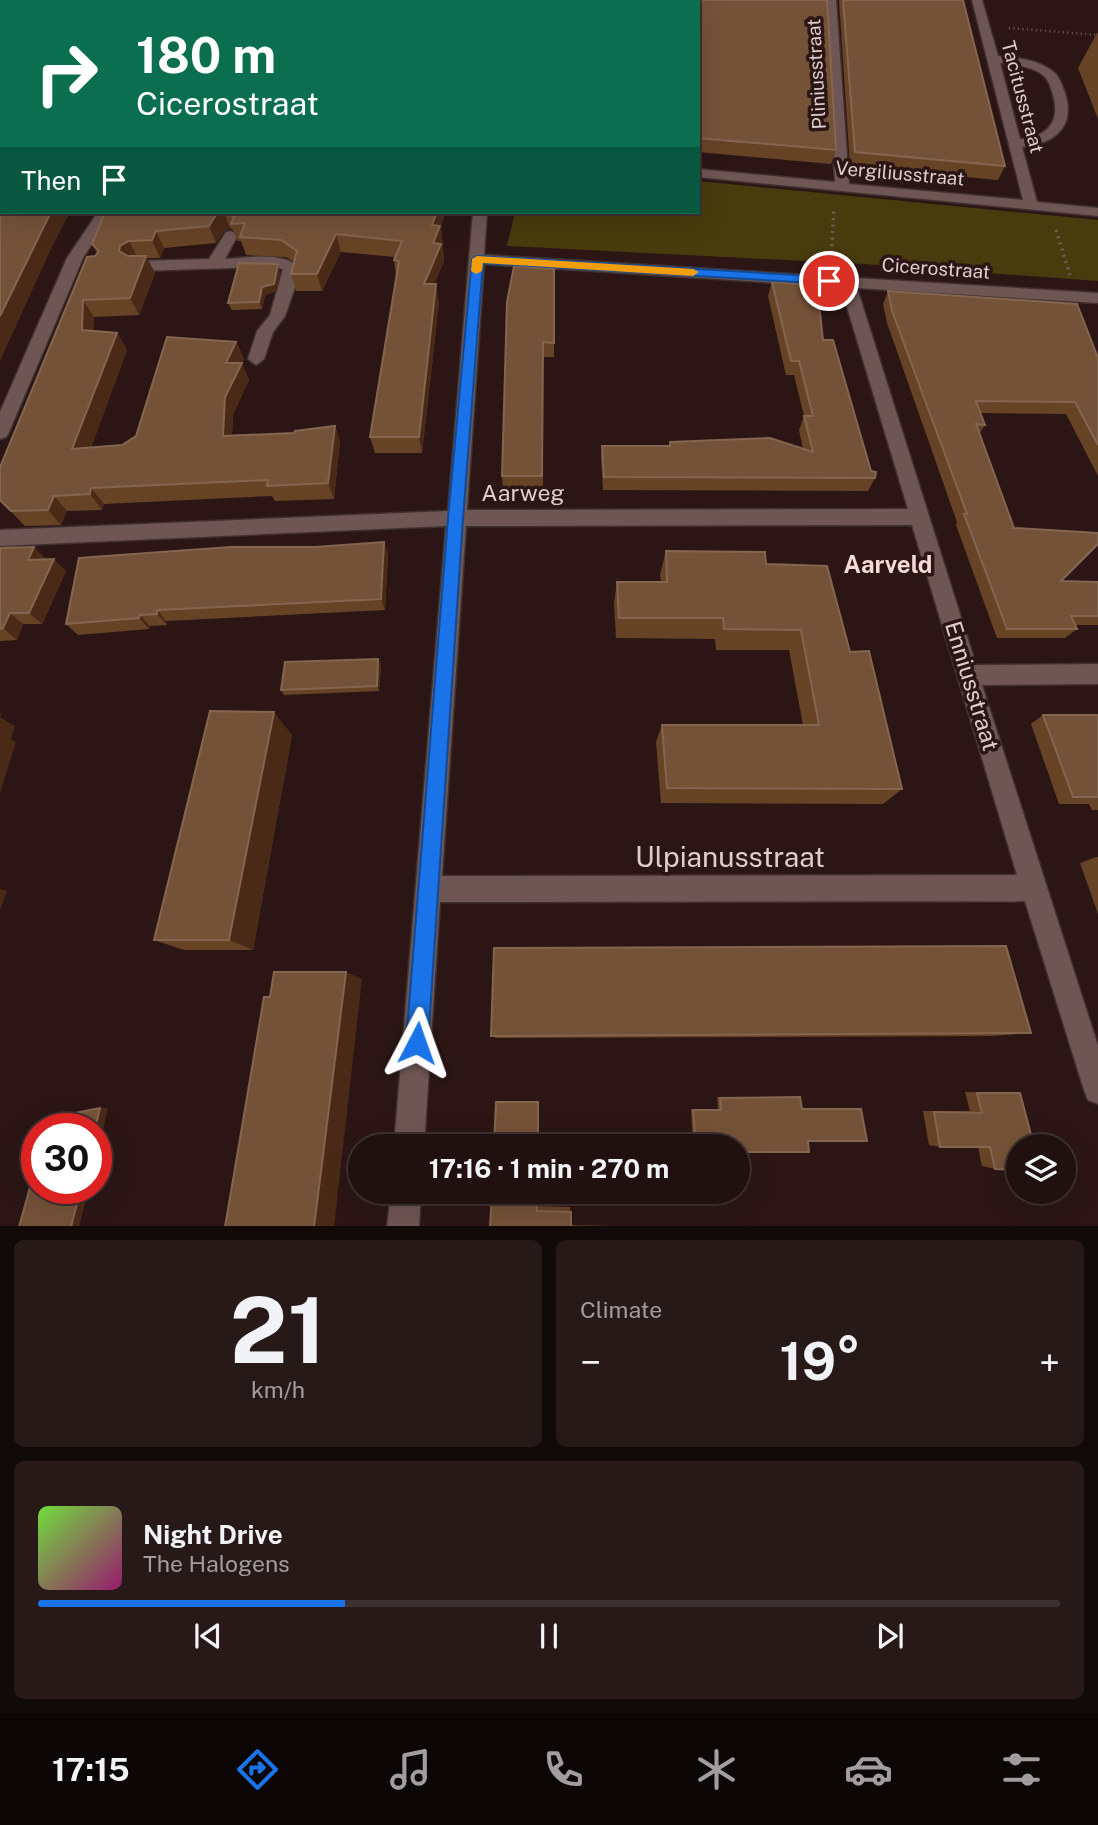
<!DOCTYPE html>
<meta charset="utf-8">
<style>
:root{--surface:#201010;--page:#281919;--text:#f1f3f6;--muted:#a29d9f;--line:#3d3030;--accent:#1a73e8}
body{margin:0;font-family:"Public Sans",sans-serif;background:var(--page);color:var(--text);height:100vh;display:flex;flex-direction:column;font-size:26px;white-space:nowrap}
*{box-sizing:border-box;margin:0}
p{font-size:23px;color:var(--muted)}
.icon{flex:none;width:38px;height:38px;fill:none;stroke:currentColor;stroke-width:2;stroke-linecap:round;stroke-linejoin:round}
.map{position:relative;height:1226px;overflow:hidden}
.details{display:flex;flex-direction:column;gap:14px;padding:14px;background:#120909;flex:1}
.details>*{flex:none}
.banner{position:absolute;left:0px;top:0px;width:700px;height:214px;box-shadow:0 7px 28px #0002,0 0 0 2px var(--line);background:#0b6e4f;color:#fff;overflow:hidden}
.buttons{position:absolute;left:1006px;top:1134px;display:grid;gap:14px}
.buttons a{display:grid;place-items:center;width:70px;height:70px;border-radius:50%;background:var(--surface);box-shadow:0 7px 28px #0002,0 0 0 2px var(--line);font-size:35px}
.speed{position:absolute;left:21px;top:1113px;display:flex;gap:14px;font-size:35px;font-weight:700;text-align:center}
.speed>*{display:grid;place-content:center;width:91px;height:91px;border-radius:50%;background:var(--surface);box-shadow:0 7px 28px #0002,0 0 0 2px var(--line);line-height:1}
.speed .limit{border:10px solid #d22;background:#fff;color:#111}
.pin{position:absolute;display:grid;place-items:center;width:60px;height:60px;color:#fff;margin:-30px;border:4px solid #fff;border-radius:50%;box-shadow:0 2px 7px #0007}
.me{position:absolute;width:77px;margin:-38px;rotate:4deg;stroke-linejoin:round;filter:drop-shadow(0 0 5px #0008)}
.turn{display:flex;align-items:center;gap:24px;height:147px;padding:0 21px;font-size:32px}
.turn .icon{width:91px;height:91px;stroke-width:2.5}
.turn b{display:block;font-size:49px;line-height:60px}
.then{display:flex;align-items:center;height:66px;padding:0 21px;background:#0003;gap:14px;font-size:26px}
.big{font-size:52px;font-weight:700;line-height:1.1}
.details .card{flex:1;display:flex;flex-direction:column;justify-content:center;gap:10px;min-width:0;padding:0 24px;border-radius:10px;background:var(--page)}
.details .dial{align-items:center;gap:0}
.dial b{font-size:91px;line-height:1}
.song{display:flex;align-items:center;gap:21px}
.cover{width:84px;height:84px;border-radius:10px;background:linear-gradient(135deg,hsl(100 70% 55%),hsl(320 70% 35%))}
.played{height:7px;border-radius:4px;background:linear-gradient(90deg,var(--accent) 30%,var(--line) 30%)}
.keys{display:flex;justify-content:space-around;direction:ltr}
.heat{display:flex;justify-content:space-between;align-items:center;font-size:38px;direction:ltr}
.details .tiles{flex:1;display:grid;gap:14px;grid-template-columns:1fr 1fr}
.card:last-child{grid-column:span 2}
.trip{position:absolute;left:348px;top:1134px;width:402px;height:70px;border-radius:35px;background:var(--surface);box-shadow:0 7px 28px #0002,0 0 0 2px var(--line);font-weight:700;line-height:70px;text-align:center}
.tabs{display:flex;height:112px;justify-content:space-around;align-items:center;background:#0d0606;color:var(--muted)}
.tabs .icon{width:49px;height:49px}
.tabs .selected{color:var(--accent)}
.tabs b{font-size:32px;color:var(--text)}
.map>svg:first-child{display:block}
.green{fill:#483b0d}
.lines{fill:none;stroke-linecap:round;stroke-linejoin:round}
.service-casing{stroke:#3f3030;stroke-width:3}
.minor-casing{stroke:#3f3030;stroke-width:3}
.path-far1{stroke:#6f5c5b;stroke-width:2.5;stroke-dasharray:1 3.5;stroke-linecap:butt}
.path{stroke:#6f5c5b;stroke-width:3.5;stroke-dasharray:2 4.5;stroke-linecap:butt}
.service{fill:#6e5654;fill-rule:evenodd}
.minor{fill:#6e5654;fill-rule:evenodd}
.wall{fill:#674326}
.shaded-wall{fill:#4a2a17}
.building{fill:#745238;stroke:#84654f;stroke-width:2}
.route{fill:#1a73e8;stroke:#114b97;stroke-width:2}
.slow{fill:#f59e0b}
.labels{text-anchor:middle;stroke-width:7;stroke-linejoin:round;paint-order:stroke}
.far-street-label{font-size:19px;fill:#decfce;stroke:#2b1615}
.street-label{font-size:23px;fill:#decfce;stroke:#2b1615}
.neighbourhood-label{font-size:24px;font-weight:bold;fill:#f7d9d7;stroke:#2b1615}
.near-street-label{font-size:28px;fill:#decfce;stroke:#2b1615}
</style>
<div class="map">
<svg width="1098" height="1227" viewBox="0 0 1098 1227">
<rect width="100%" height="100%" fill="#2b1615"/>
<path class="green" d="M698 181 1098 220V281L864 264 507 246 515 212H698Z"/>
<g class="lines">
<defs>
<path id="service" d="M231 231 238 235 225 259C247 258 286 250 301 270L285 316 273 332 264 359 256 365 248 359 257 331 270 315 283 269 263 267 138 271 130 266 138 261 209 259 226 232Z"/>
<g id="minor">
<rect x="174" y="0" width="10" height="2"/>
<rect x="537" y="0" width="10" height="2"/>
<path d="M826 0H836L849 184 1023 200 972 0H982L998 56C1015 58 1036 59 1051 70 1059 75 1062 85 1065 93 1076 127 1054 144 1022 147L1037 202 1098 208V216L698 177V169L835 182ZM1000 63C1014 65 1031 66 1043 75 1049 80 1051 88 1053 95 1061 122 1047 137 1020 139Z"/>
<path d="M98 212H112L83 258 9 432 6 437 0 439V412L67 258Z"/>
<path d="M473 212H487L484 255 1098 293V303L857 288 976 665 1098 664V684L982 685 1098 1046V1104L1088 1100 1084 1090 1025 901 440 902 424 1146H394L446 526 0 546V530L448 511ZM484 264 841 287 908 509 467 510ZM912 525 1017 875 442 876 466 526Z"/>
<path d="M391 1192H421L419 1227H387Z"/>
</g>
</defs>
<use href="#service" class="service-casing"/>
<use href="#minor" class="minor-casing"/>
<path class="path-far1" d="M1009 28 1098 35"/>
<g class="path">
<path d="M1056 230 1070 275"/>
<path d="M831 259 834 208"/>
</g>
<use href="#service" class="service"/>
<use href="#minor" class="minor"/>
</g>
<g class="wall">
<path d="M839 0H963L1005 166 998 180 850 166Z"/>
<path d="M698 2 836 150 831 164 698 152Z"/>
<path d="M1097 33H1098V119L1078 68Z"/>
<path d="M105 212H444V216L441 226 444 261 434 284 439 302 422 453H375L370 437 396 276 394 260 395 257 341 252 322 291H296L291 274 294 262 286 257 246 255 241 241H238L233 230 230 228 224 231 216 243 164 248 160 258H147L155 273 139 315 94 317 93 331 117 333 127 350 91 447 122 445 136 436 236 342 244 359 241 363 249 380 233 414 232 435 294 433 335 426 340 442 334 499 275 501 272 496 104 504 102 510 67 511 61 525 25 526 0 500 95 256 97 253 92 244Z"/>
<path d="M554 269V357H543V489H503L502 476Z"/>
<path d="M280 271 277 291 265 295 262 309 232 310 228 303Z"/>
<path d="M772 282 823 340 871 471 875 478 868 491 603 490 601 459 602 446H669L670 442 803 449 799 430 804 416 794 375H786L768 296Z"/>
<path d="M888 291 1098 358V476L1066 414 981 413 985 425 979 434 1014 528 1061 581 1098 582V625H1075L1077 629 1065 638H997L956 525 957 522 887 323 883 304Z"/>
<path d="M384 542 388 554 385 610 166 621 167 625 150 626 149 629 78 635 66 624 315 547Z"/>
<path d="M0 548 46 559 66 571 42 624H23L17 640 0 641Z"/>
<path d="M666 551 766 564 850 652 902 789 883 804 661 803 656 742 662 725H803L789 650H716L715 639 616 638 614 603 617 582H661L660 574Z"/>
<path d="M378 659 381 664 379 691 284 695 281 690Z"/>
<path d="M1043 715H1098V810H1092L1089 804H1059L1031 724Z"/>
<path d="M292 735 253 950H184L154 940Z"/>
<path d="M1096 857H1098V914L1080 863Z"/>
<path d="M1031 1033 993 1036 496 1038 491 1036Z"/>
<path d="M965 1092 1020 1093 995 1169 982 1166 978 1147H940L929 1145 923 1111H970Z"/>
<path d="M717 1097H800L802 1108 861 1109 808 1141 738 1146H693L691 1109H718Z"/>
<path d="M497 1101H539L538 1146 496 1102Z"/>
<path d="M538 1206 570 1207 571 1225 645 1227H490Z"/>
</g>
<g class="shaded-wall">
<rect x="141" y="0" width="10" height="2"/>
<path d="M494 0H504L503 2H493Z"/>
<path d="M51 212H70L51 249 0 361V316Z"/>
<path d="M222 212H224L230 228 224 231 216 243 209 226 217 213Z"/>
<path d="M437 212H444V216L441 226 444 261 427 302 424 284 433 243 432 225Z"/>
<path d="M156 231 164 248 160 258 152 240Z"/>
<path d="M336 234 341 252 322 291 317 274Z"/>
<path d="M129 241 138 258 129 264 119 251 120 246Z"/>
<path d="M146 256 155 273 139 315 130 298Z"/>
<path d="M278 264 280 271 277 291 265 295 262 309 259 302 262 287Z"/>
<path d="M436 284 439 302 422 453 419 437Z"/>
<path d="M83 300 94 317 93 347 82 330Z"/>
<path d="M117 333 127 350 85 465 72 449Z"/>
<path d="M236 342 244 359 239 368 242 363 249 380 233 414 231 452 223 436 226 363Z"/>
<path d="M335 426 340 442 334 499 328 483Z"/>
<path d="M91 488 104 504 102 510 90 494Z"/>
<path d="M54 496 67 511 61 525 48 510Z"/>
<path d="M384 542 388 554 385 610 381 599Z"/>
<path d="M34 547 46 559 28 560Z"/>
<path d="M54 559 66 571 42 624 29 613Z"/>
<path d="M157 610 166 621 167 625 157 614Z"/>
<path d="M10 613 23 624 17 640 3 628Z"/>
<path d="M140 615 150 626 149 629 139 618Z"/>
<path d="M378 659 381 664 379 691 377 686Z"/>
<path d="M274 712 292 735 253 950 229 940Z"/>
<path d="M0 713 2 714 0 717 15 726 11 739 16 742 0 793Z"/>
<path d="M0 889 7 891 0 910Z"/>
<path d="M346 972 362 979 334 1227H314Z"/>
<path d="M100 1108H108L96 1157V1129H95Z"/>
<path d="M81 1188H89L79 1227H71Z"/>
</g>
<g class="building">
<path d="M0 0H141V2H2V212H51L0 316Z"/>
<path d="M209 0H494L493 2H209Z"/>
<path d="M558 0H827L836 150 698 138V2H558Z"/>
<path d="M843 0H963L1005 166 855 152Z"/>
<path d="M105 212H222L217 213 209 226 156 231 152 240 129 241 120 246 119 251 128 256H146L130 298 83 300 82 330 117 333 72 449 122 445 136 436 167 337 236 342 226 363H242L225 397 223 436 294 433 295 431 335 426 328 483 267 486 268 480 91 488 90 494 54 496 48 510 11 511 0 500V467L87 257 95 256 99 251 92 244Z"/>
<path d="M225 212H437L432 225 440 226 433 243 441 244 424 284H436L419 437H370L399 261 394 260 402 241 336 234 317 274H291L297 251 281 240 240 237 245 223 231 224 234 217Z"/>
<path d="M239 263 278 264 274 284 262 287 259 302 228 303Z"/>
<path d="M514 266 554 269V343L543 342 542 476H502L507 302Z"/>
<path d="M772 282 817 285 823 340H833L871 471 876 472 875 478 604 477 602 446H670V442L770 438 813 452 804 416H813L799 361H791Z"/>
<path d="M888 291 1077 304 1098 358V445L1075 402 976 401 985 425 976 424 1014 528 1098 533V544L1061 581 1098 582V616H1071L1077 629H1007L964 514H967L892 311Z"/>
<path d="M384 542 381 599 157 610V614L140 615 139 618 66 624 79 558 231 547H315Z"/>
<path d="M34 547 28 560 54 559 29 613H10L3 628 0 629V548Z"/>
<path d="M666 551 765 552 766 564 827 566 850 652 869 651 902 789 667 788 662 725H819L801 630 724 629 723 618H619L617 582H667Z"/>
<path d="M378 659 377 686 281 690 285 662Z"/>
<path d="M210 711 274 712 229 940H154Z"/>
<path d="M1043 715H1098V797H1073Z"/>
<path d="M1006 946 1031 1033 491 1036 494 948Z"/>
<path d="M274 972H346L314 1227H225L264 997H270Z"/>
<path d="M977 1093H1020L1034 1146H1018V1170L995 1169 990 1147H940L934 1112 982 1113Z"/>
<path d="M800 1097 802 1109H861L867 1141H808L809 1152H738V1146H696L693 1110H721L720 1098Z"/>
<path d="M496 1102H538V1146H494Z"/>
<path d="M100 1108 95 1129H46L49 1118Z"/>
<path d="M37 1162V1188H81L71 1227H19Z"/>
<path d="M492 1192H537V1211L571 1212V1227H490Z"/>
</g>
<path class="route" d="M477 256 829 277 835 281 829 284 483 263 463 518 428 1043 425 1051 417 1054 409 1051 406 1043 448 518 472 259Z"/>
<path class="slow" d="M477 256 693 269 699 272 693 276 483 263 482 271 476 274 471 271 472 259Z"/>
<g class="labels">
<g class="far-street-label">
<text transform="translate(816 74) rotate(-93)" y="7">Pliniusstraat</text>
<text transform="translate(1023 97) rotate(75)" y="7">Tacitusstraat</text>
<text transform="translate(900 173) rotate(5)" y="7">Vergiliusstraat</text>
<text transform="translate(936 268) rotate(4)" y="7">Cicerostraat</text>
</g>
<g class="street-label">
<text x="523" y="501">Aarweg</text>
<text transform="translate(972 686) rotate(73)" y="8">Enniusstraat</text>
</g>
<g class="neighbourhood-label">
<text x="888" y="573">Aarveld</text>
</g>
<g class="near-street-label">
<text x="730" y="867">Ulpianusstraat</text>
</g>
</g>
</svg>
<div class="buttons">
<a><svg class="icon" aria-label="layers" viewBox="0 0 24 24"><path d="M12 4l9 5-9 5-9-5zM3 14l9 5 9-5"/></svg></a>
</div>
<div class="speed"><div class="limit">30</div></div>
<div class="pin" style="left:829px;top:281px;background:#d93025"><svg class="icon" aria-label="arrive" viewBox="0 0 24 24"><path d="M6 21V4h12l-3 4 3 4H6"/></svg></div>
<svg class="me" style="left:417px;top:1043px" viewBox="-20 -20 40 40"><path d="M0-17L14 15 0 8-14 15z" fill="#1a73e8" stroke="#fff" stroke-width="4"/></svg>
<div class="trip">17:16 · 1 min · 270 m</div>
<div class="banner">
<div class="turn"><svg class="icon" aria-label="right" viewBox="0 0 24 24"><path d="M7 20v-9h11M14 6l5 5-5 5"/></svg><div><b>180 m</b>Cicerostraat</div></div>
<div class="then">Then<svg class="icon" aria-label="arrive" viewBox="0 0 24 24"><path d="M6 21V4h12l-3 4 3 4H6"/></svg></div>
</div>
</div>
<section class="details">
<div class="tiles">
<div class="card dial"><b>21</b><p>km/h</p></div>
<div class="card"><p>Climate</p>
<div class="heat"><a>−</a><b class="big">19°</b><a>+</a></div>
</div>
<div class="card">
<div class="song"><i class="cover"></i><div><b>Night Drive</b><p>The Halogens</p></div></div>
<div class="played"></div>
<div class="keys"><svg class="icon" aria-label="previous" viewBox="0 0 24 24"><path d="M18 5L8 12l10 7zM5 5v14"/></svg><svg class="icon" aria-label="pause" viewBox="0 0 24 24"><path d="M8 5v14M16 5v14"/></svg><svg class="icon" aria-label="next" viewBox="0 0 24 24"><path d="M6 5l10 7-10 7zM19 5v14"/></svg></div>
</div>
</div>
</section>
<nav class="tabs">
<b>17:15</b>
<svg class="icon selected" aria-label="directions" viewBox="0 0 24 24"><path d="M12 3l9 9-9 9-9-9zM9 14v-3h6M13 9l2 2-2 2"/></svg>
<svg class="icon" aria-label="music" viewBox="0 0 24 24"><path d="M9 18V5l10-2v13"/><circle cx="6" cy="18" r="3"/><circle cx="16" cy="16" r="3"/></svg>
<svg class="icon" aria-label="phone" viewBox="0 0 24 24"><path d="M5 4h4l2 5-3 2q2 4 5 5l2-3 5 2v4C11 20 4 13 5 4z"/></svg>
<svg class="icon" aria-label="climate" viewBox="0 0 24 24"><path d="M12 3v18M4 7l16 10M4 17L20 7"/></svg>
<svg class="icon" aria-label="car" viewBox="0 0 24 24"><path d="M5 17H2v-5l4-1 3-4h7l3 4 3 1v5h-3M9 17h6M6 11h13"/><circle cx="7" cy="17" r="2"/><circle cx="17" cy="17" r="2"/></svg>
<svg class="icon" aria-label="filters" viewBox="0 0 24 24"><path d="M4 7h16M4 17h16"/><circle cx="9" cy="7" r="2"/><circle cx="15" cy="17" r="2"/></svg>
</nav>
